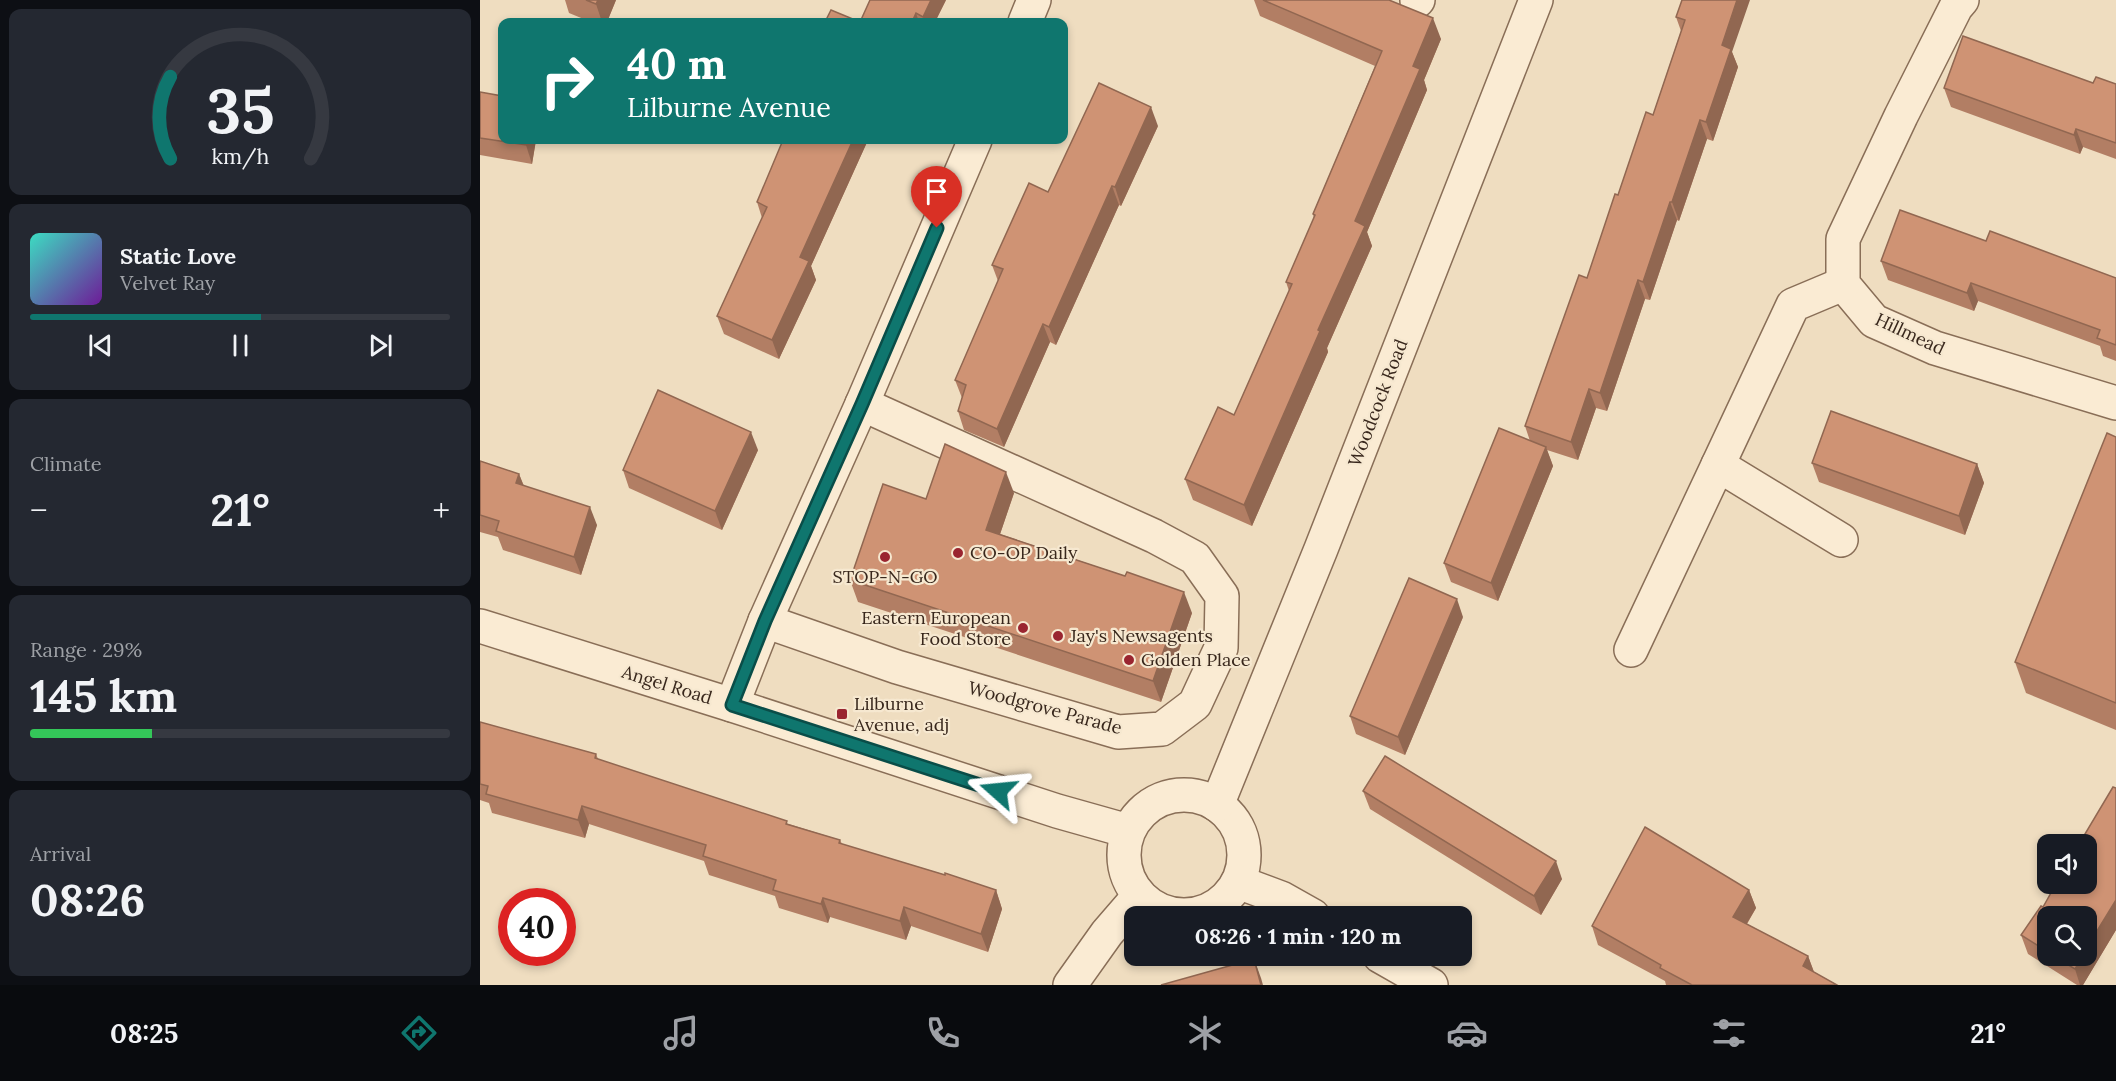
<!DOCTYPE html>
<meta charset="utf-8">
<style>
:root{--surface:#171b24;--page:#242831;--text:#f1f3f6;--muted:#9ea1a6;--line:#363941;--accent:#0f766e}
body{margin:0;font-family:Lora,serif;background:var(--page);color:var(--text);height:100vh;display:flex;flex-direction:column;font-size:22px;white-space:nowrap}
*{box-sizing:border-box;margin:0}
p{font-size:20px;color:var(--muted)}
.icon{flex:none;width:33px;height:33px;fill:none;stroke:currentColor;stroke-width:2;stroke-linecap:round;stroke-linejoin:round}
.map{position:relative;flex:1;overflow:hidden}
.sheet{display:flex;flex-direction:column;gap:9px;padding:9px;background:#0d0f14;width:480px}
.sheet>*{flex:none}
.guide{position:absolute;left:18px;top:18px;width:570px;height:126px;border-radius:12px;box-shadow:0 3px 9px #0003;background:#0f766e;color:#fff;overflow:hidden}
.controls{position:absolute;left:1557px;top:834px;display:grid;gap:12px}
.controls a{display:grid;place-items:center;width:60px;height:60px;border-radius:12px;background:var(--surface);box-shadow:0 3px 9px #0003;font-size:30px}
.speed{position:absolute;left:18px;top:888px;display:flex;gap:12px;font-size:30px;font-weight:700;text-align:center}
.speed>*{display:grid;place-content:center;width:78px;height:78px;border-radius:50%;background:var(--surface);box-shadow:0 3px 9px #0003;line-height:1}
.speed .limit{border:9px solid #d22;background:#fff;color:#111}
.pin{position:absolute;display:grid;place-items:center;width:51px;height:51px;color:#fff;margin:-62px -26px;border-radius:50% 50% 50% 0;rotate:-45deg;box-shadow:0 0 6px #0007}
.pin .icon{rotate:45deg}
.me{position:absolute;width:66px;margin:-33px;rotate:288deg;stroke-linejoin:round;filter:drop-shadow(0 0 4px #0008)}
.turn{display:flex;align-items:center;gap:21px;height:126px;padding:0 30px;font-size:27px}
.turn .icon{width:78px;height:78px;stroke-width:2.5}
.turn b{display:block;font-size:42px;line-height:51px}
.big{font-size:45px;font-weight:800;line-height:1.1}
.sheet .tile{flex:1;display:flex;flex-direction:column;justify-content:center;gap:9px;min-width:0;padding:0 21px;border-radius:12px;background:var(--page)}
.sheet .dial{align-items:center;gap:0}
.dial svg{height:156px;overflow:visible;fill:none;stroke:var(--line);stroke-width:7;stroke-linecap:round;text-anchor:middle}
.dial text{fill:var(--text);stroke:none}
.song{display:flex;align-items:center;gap:18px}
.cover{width:72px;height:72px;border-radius:9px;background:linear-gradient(135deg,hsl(170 70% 55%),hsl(280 70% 35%))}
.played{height:6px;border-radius:3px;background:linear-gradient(90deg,var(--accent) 55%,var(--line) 55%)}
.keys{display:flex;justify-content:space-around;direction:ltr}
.heat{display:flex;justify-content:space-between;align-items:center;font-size:33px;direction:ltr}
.charge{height:9px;border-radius:4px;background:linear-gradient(90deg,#34c759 29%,var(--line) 0)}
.trip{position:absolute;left:644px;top:906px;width:348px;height:60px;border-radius:12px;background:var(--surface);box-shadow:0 3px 9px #0003;font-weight:800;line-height:60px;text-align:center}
.tab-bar{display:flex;height:96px;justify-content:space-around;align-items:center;background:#090b0e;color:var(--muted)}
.tab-bar .icon{width:42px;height:42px}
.tab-bar .current{color:var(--accent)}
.tab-bar b{font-size:27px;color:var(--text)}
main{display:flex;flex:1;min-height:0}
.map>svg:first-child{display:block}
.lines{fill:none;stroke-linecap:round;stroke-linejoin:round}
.minor-casing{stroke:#896e57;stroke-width:36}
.minor{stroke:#faebd3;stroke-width:33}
.wall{fill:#b27e64;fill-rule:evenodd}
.shaded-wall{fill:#916751}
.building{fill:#cf9374;stroke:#916751;stroke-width:1.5}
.route-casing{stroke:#0a4d48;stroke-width:15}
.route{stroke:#0f766e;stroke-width:10}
.poi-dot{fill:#9a2530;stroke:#f6e8d0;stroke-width:2}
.labels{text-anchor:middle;stroke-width:4.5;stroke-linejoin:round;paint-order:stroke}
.street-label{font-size:18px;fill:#38271c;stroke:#f6e8d0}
.poi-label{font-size:18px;fill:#38271c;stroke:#f6e8d0;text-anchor:start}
</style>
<main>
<section class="sheet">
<div class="tile dial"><svg viewBox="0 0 100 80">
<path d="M14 69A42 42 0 1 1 86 69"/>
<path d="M14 69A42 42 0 0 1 14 27" stroke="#0f766e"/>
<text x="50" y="56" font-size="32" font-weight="700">35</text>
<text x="50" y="72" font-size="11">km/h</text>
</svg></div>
<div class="tile">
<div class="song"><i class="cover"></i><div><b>Static Love</b><p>Velvet Ray</p></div></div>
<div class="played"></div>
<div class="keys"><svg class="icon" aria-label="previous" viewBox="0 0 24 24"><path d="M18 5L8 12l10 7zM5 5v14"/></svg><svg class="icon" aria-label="pause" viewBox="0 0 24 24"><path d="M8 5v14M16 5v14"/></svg><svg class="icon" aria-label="next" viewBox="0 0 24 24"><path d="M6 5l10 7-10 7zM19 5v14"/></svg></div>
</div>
<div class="tile"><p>Climate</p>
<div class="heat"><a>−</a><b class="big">21°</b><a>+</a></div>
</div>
<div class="tile"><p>Range · 29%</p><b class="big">145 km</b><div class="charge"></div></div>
<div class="tile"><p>Arrival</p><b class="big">08:26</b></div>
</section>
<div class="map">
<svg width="1636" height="985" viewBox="0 0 1636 985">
<rect width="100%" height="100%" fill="#efddc0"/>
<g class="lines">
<defs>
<g id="minor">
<path d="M1482 0 1476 7 1421 116 1363 239V284L1394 321 1455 348 1636 403"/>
<path d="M937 1 938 0"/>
<path d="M545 22 554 0"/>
<path d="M1361 540 1238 465 1313 305 1363 284"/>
<path d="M285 621 417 667 638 732 682 729 715 704 741 648 742 596 715 558 674 536 382 404"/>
<path d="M0 626 252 705 577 811 648 831"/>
<path d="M1151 650 1238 465"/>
<path d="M252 705 285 621 382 404 495 140"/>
<circle cx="704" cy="855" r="60"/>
<path d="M737 805 841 549 1056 0"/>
<path d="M758 882 801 898 833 916"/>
<path d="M900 956 951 985"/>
<path d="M590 985 627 933 659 896"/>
</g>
</defs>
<use href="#minor" class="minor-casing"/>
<use href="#minor" class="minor"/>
</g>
<g class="wall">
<path d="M85 0H136L127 22H111L89 13Z"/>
<path d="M466 0 455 22H345H380Z"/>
<path d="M774 0H909L961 39 944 80 947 90 887 232 892 246 847 348 848 352 772 526 713 500 705 479 754 415 809 291 806 282 834 218 833 214 895 66 780 16Z"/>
<path d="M1202 0 1252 52 1258 67 1233 141 1227 139 1199 221 1197 220 1170 300 1165 299 1127 411 1116 408 1098 460 1067 450 1073 466 1018 601 971 582 964 563 1050 441 1045 426 1107 278 1138 195 1173 115 1201 31 1196 17Z"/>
<path d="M1613 83 1636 84V159L1603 147 1600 154 1471 107 1464 88Z"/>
<path d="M0 92 22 140H56L52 164 0 155Z"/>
<path d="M678 126 641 206 639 205 576 345 570 342 524 447 484 430 478 411 482 398 475 380 518 281 512 265 568 192Z"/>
<path d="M126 140H135L134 143Z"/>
<path d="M303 140H388L331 266 336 280 299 359 244 334 237 316 282 218 277 202Z"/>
<path d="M1506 241 1636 278V361L1623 356 1620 346 1498 301 1494 311 1408 280 1401 261Z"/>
<path d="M1636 437V730L1546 693 1535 662Z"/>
<path d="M278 450 242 530 149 488 143 470Z"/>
<path d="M0 461 39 474 44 486 117 525 101 575 23 550 18 537 0 532Z"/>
<path d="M1332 463 1497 464 1504 483 1485 535 1339 482Z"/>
<path d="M534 493 520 534 645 576 712 613 681 702 378 602 370 580 446 499Z"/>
<path d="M983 617 925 755 876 734 870 716Z"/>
<path d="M0 722 116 754 118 759 309 824 360 840 362 844 516 890 522 909 508 952 431 926 426 940 350 917 348 923 299 908 295 896 229 875 224 861 109 824 105 838 12 813 9 803 0 800Z"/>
<path d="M1636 788V930L1603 985H1597L1548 954 1541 935 1563 907ZM1568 916 1606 956H1568Z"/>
<path d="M883 791 1082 879 1061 915 890 809Z"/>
<path d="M1269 890 1276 908 1267 924 1328 956 1334 972 1357 985H1186L1185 981 1118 945 1112 926Z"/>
</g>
<g class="shaded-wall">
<path d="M118 0H136L127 22H122L116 4Z"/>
<path d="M451 0H466L455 22H445L443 17Z"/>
<path d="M1257 0H1270L1252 52 1258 67 1233 141 1226 122 1242 45Z"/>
<path d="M436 13 439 22H432Z"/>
<path d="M953 18 961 39 944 80 947 90 887 232 892 246 847 348 848 352 772 526 764 505 838 330 875 221 933 66Z"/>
<path d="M671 107 678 126 641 206 635 187Z"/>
<path d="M1220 120 1227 139 1199 221 1192 202Z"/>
<path d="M1596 129 1603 147 1600 154 1594 135Z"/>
<path d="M47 140H56L52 164 46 145Z"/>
<path d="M373 140H388L331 266 336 280 299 359 292 340 320 257Z"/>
<path d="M632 186 639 205 576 345 569 327Z"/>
<path d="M1190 202 1197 220 1170 300 1163 282Z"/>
<path d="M1158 280 1165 299 1127 411 1120 393Z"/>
<path d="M1491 283 1498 301 1494 311 1487 293Z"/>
<path d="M563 324 570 342 524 447 517 429Z"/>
<path d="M1109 389 1116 408 1098 460 1091 442Z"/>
<path d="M271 432 278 450 242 530 235 511Z"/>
<path d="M1066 447 1073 466 1018 601 1011 583Z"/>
<path d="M1497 464 1504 483 1485 535 1479 516Z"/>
<path d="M526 472 534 493 514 552 506 530Z"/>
<path d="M39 474 46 492 36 483Z"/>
<path d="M110 507 117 525 101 575 94 557Z"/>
<path d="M704 592 712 613 681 702 673 681Z"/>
<path d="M977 599 983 617 925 755 918 737Z"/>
<path d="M102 806 109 824 105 838 98 820Z"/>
<path d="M1076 861 1082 879 1061 915 1054 896Z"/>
<path d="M516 890 522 909 508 952 501 934Z"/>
<path d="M1269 890 1276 908 1260 935 1253 917Z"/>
<path d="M343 898 350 917 348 923 341 904Z"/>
<path d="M1636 900V930L1603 985H1600L1595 969 1603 956H1606V949Z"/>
<path d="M424 907 431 926 426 940 420 921Z"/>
<path d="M1328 956 1335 975 1323 966Z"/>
<path d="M774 959 781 978 783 985H781Z"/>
</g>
<g class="building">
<path d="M106 0H118L116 4Z"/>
<path d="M390 0H451L443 17 436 13 432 22H345L351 10 380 22Z"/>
<path d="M783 0H909L953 18 933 66 940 69 875 221 885 226 838 330 840 331 764 505 705 479 738 407 754 415 812 284 806 282 835 215 833 214 902 51Z"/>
<path d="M1202 0H1257L1242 45 1251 49 1226 122 1220 120 1192 202H1190L1163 282 1158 280 1120 393 1109 389 1091 442 1045 426 1099 275 1107 278 1135 194 1138 195 1166 112 1173 115 1205 20 1196 17Z"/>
<path d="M1483 36 1613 83 1616 77 1636 84V143L1596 129 1594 135 1464 88Z"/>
<path d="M619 83 671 107 635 187 632 186 569 327 563 324 517 429 478 411 486 385 475 380 523 269 512 265 549 183 568 192Z"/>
<path d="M0 92 22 96V140H47L46 145 0 138Z"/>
<path d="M303 140H373L320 257 329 261 292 340 237 316 287 207 277 202Z"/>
<path d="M1420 210 1506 241 1510 231 1636 278V345L1617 338 1620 330 1491 283 1487 293 1401 261Z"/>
<path d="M178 390 271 432 235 511 143 470Z"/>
<path d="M1351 411 1497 464 1479 516 1332 463Z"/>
<path d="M1019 428 1066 447 1011 583 964 563Z"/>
<path d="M1627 433 1636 437V703L1535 662Z"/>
<path d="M465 444 526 472 506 530 645 576 647 572 704 592 673 681 370 580 403 484 446 499Z"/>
<path d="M0 461 39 474 36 483 110 507 94 557 16 531 19 521 0 515Z"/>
<path d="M929 578 977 599 918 737 870 716Z"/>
<path d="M0 722 116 754 115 758 307 821 306 824 360 840 359 843 465 875V873L516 890 501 934 424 907 420 921 343 898 341 904 293 890 296 880 223 856 226 845 102 806 98 820 6 794 8 786 0 784Z"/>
<path d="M905 756 1076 861 1054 896 883 791Z"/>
<path d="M1633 787 1636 788V900L1606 949V916H1568V952L1541 935 1561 906 1563 907 1576 884H1606V844H1599Z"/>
<path d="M1165 827 1269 890 1253 917 1328 956 1323 966 1357 985H1212L1180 968 1181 965 1112 926Z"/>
<path d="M1573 956H1603L1595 969Z"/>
<path d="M774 959 781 985H681Z"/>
</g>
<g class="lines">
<defs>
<path id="route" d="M457 228 382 404 285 621 252 705 518 791"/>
</defs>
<use href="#route" class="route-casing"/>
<use href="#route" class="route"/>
</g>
<g class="poi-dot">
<circle cx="478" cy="553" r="6"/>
<circle cx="405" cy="557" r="6"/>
<circle cx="543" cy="628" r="6"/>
<circle cx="578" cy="636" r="6"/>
<circle cx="649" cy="660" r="6"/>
<rect x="356" y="708" width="12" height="12" rx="3"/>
</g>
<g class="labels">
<g class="street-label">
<text transform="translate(1430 334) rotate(25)" y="6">Hillmead</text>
<text transform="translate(898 403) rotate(-69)" y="6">Woodcock Road</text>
<text transform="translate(187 685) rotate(17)" y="6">Angel Road</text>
<text transform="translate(565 708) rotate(15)" y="6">Woodgrove Parade</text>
</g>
<g class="poi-label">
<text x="490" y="559">CO-OP Daily</text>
<text x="405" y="583" text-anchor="middle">STOP-N-GO</text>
<text x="531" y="624" text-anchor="end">Eastern European<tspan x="531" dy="21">Food Store</tspan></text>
<text x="590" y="642">Jay's Newsagents</text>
<text x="661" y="666">Golden Place</text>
<text x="374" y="710">Lilburne<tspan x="374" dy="21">Avenue, adj</tspan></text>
</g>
</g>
</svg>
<div class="controls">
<a><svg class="icon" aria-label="sound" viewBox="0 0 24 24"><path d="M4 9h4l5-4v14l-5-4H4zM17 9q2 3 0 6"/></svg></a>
<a><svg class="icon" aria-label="search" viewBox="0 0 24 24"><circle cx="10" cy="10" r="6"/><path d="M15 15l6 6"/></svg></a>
</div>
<div class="speed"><div class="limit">40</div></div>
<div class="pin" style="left:457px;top:228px;background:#d93025"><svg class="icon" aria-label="arrive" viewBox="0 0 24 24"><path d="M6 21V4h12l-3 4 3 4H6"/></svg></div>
<svg class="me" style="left:518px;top:791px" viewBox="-20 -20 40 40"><path d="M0-17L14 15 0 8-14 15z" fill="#0f766e" stroke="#fff" stroke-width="4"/></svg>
<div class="trip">08:26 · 1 min · 120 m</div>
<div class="guide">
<div class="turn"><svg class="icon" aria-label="right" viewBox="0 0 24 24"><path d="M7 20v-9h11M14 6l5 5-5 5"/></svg><div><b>40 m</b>Lilburne Avenue</div></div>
</div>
</div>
</main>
<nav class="tab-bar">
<b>08:25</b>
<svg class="icon current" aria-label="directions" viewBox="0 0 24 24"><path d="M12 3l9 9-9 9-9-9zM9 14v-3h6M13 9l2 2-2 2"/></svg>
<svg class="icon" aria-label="music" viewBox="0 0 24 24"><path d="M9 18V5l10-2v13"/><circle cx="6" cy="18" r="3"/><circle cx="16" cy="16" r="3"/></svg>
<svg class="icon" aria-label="phone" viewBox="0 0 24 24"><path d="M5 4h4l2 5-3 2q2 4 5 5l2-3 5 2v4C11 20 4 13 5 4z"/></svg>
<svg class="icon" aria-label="climate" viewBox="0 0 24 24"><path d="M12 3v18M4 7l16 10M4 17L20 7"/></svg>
<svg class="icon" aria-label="car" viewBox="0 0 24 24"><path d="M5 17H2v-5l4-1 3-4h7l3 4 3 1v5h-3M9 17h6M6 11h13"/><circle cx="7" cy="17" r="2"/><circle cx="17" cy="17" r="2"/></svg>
<svg class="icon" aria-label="filters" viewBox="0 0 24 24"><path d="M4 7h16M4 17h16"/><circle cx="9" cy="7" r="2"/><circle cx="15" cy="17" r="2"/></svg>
<b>21°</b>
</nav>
